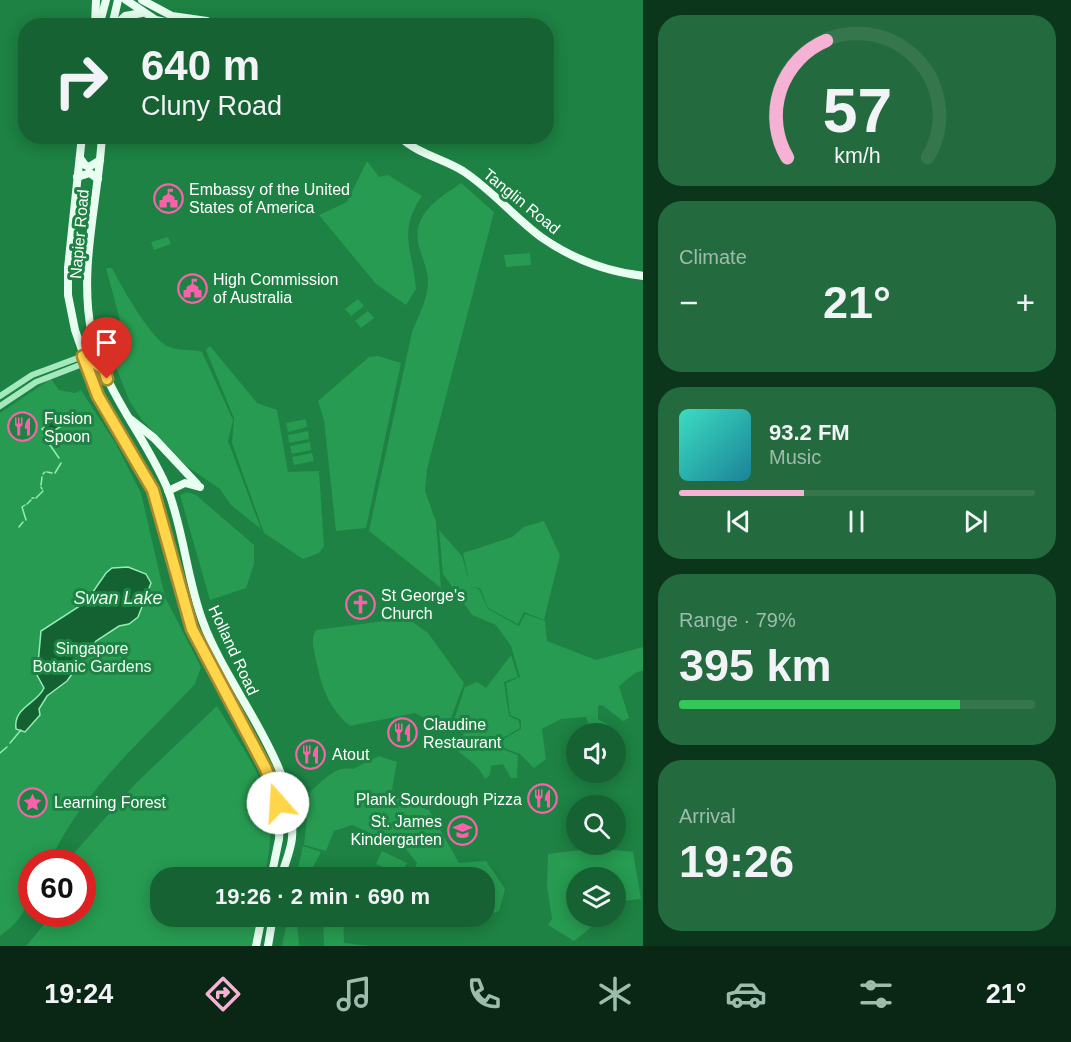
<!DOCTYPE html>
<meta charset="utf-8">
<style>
:root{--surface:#166232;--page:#236b3e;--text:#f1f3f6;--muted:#9ebcac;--line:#35764d;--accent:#f5b2d4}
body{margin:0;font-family:Helvetica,sans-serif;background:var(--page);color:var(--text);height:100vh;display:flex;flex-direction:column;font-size:22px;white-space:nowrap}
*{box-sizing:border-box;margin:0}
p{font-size:20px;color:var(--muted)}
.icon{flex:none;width:33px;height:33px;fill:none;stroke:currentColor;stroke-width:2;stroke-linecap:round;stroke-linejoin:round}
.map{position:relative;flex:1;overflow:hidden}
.details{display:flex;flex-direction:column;gap:15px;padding:15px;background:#0c361c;width:428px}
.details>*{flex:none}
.guide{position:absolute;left:18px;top:18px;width:536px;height:126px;border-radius:24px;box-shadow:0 3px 15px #0003;background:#166232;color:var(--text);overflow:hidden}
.controls{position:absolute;left:566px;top:723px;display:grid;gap:12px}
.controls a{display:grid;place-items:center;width:60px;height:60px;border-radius:50%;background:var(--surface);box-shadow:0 3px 15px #0003;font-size:30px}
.speed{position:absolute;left:18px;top:849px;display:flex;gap:12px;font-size:30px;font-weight:700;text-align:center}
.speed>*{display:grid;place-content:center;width:78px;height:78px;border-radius:50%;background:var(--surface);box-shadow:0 3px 15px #0003;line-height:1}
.speed .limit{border:9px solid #d22;background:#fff;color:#111}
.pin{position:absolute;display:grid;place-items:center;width:51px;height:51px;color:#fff;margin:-62px -26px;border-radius:50% 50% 50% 0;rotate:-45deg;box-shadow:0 0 6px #0007}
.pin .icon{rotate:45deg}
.me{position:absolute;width:66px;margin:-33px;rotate:341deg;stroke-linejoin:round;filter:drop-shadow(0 0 4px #0008)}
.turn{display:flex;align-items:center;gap:21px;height:126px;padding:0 24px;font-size:27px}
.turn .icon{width:78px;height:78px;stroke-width:2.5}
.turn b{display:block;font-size:42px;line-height:51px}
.big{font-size:45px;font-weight:800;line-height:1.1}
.details .tile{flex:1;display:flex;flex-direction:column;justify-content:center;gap:9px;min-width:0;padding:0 21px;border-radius:24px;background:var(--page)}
.details .dial{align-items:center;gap:0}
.dial svg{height:156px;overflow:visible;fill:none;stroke:var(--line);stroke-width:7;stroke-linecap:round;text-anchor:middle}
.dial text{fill:var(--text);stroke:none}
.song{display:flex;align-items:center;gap:18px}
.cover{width:72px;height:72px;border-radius:9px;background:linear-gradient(135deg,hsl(170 70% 55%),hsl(190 70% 35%))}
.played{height:6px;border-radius:3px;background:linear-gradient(90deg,var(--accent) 35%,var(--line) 35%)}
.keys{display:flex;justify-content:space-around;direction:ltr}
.heat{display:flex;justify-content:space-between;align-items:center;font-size:33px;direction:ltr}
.charge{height:9px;border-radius:4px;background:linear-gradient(90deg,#34c759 79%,var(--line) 0)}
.trip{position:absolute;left:150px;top:867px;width:345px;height:60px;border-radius:24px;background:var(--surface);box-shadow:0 3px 15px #0003;font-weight:800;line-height:60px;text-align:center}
.menu{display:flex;height:96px;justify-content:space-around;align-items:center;background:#092714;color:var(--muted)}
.menu .icon{width:42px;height:42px}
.menu .selected{color:var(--accent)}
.menu b{font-size:27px;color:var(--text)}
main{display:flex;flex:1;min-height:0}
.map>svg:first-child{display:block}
.green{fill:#279b51}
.water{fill:#146131;stroke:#96ebb4;stroke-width:1.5}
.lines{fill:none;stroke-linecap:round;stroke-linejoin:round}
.stream{stroke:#96ebb4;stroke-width:1.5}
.minor{stroke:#a3e9bc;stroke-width:6}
.major{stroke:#e7fef0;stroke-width:8}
.route-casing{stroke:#a68a30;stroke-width:15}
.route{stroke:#ffd54a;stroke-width:10}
.labels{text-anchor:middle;stroke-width:6;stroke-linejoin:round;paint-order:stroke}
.poi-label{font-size:16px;fill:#fff;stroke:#1d8243;text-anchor:start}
.street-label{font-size:16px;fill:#fff;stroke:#1d8243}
.park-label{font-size:16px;fill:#e9fcef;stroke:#1d8243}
.water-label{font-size:18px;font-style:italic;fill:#ebfcf1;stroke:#1d8243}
</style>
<main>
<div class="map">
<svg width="644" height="946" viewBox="0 0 644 946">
<rect width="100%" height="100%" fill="#1d8243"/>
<g class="green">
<path d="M367 161 379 177 388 175 422 196C397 232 413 250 416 289L406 305 376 284 319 215 347 202Z"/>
<path d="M461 183 494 212 427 469 425 491 436 522 441 588 369 531 412 332C418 317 429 297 428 279 427 267 421 255 418 243 413 212 440 198 461 183Z"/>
<path d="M168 237 171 244 154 250 151 242Z"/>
<path d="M530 253 531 265 506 267 504 255Z"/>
<path d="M106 268H112C121 285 152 342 170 347 180 351 192 349 202 352L233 420 228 441 261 529 231 505 220 489 185 465 142 420 130 402 113 360 129 354Z"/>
<path d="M358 299 364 306 351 316 345 309Z"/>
<path d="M368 311 374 318 361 328 355 321Z"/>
<path d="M210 346 257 403 277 410 288 472 319 471 324 546 319 553 303 559 264 533 232 443 234 418 206 350Z"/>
<path d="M378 356 401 363 366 528 336 531 324 420 318 401 369 357Z"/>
<path d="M51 379 59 390 75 393 81 390 116 444 141 493 165 597 201 667 195 684C145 738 79 794 50 862H32C31 897 30 915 0 936V413Z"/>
<path d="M306 419 307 427 288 432 286 423Z"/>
<path d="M308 431 309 439 289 443 288 435Z"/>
<path d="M310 442 311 450 292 454 290 446Z"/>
<path d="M312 453 314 461 294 465 292 457Z"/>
<path d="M187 492 196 495 254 545V564L246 588 210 600 180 495Z"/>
<path d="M544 521 560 555 544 620 524 612 518 624 488 608 480 588 470 587 479 589 488 609 519 626 525 614 545 621 547 641 596 660 643 647 644 670 635 673 619 686 629 718 623 721 602 705 598 706V719L608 725 604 734 591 733 586 717 561 719 542 729 546 759 534 768 520 754 504 748 502 740 521 729V720L510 715 506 683 520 677 511 646 496 625 472 615 443 574 439 530 462 556 469 581 463 553 512 537 524 527Z"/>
<path d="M407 618 428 633 464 683 447 729 415 713 350 726C324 705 319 676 313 645V637L316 630Z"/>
<path d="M511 655 518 677 504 682 509 716 519 721 520 728 501 739 502 749 518 755 517 778H511L503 764 491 766 490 775 485 779C477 762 463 758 451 744L462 742 465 725 453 723 465 687 477 682 486 688Z"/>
<path d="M217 706C234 735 258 766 267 799 274 825 269 852 265 877L160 878V916L258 917 252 946H26L48 920 49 914H82V862H69L75 852 136 783Z"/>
<path d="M379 756 397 762 391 795 429 810 459 863 486 861 505 889 499 911 484 916V878L411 877 417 863 406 849 352 825 334 831 326 851 304 845 310 792C323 781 335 765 353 769Z"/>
<path d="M303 846 321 852 308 877H296Z"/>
<path d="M597 848 633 852 641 899 623 901 615 907V878H576V916L604 917 574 941 548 925 552 919 547 886 548 854Z"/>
<path d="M382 851 407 863 401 875 376 864Z"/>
<path d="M288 917H297L299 946H282Z"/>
<path d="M323 917H343L344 943 370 946H324Z"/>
<path d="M422 917V916H484L469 923Z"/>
</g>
<g class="water">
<path d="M55 418 65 420V424L48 434 42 429Z"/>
<path d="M128 567 146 574 151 583 138 617 129 624 119 626 96 641 67 681 47 696 39 709 40 715 25 732 16 729C13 707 37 704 44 688L37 675 41 631 86 602 106 573 112 568Z"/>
</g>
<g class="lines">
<g class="stream">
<path d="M45 432 43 435 59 458"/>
<path d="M47 472 52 473"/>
<path d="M55 473 61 463"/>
<path d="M43 474 45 472"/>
<path d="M41 485 42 477"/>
<path d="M41 487 42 489"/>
<path d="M32 498H34"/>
<path d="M36 498 43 491"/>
<path d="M27 504 31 500"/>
<path d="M25 505 22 507 26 520"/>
<path d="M19 527 23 522"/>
<path d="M10 743 21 730"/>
<path d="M0 753 7 747"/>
</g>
<g class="minor">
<path d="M0 396 32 375 83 356 102 368"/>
<path d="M0 406 36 382 85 363 95 344"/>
</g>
<g class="major">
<path d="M126 0 156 20 183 26"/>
<path d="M142 0 172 16 207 21 213 25"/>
<path d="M95 26 96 0"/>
<path d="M99 26 106 0"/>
<path d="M112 26 118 0"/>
<path d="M115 26 125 16 142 13"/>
<path d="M82 136 68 268V295L75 330 98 396 153 490 192 629 273 785 280 819 279 839 271 878"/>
<path d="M102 136C98 203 78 269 92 335 105 393 146 437 168 490 184 532 187 580 203 622 228 691 298 764 292 838 291 851 284 865 281 878"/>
<path d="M399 136C417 154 442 158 463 171 492 190 514 217 541 237 571 258 607 272 644 276"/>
<path d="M80 158 85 165 89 167 100 160"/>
<path d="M77 177 90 173 98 179"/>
<path d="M130 419 154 438 197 484"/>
<path d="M168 491 185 483 200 487"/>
<path d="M256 946 262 916"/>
<path d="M268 946 273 916"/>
</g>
</g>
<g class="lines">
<defs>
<path id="route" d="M107 379 104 369 83 356 98 396 153 490 192 629 266 769 278 803"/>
</defs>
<use href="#route" class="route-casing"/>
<use href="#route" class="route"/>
</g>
<defs>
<symbol id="civic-ring" viewBox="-11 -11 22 22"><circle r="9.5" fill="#1d8243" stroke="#f962aa" stroke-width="1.5"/><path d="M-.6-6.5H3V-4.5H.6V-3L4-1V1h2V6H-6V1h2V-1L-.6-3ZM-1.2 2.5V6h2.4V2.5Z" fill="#f962aa"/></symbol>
<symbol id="restaurant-ring" viewBox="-11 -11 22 22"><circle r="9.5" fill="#1d8243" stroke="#f962aa" stroke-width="1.5"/><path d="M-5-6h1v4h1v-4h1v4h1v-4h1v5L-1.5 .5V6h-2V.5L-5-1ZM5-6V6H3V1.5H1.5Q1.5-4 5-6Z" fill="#f962aa"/></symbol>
<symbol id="church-ring" viewBox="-11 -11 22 22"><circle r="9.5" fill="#1d8243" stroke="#f962aa" stroke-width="1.5"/><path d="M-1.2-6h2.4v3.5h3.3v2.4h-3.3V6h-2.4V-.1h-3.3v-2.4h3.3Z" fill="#f962aa"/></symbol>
<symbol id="sight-ring" viewBox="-11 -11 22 22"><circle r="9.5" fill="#1d8243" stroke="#f962aa" stroke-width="1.5"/><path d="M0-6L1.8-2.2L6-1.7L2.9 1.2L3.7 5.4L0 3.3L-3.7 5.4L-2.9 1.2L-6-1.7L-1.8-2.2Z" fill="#f962aa"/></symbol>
<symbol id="school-ring" viewBox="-11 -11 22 22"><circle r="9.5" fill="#1d8243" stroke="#f962aa" stroke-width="1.5"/><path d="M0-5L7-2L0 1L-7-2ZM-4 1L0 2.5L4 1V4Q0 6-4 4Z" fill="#f962aa"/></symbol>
</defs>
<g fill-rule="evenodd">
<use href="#civic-ring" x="152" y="182" width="33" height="33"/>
<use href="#civic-ring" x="176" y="272" width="33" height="33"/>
<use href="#restaurant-ring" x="6" y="410" width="33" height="33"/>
<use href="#church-ring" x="344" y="588" width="33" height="33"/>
<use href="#restaurant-ring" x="386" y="716" width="33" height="33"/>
<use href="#restaurant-ring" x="294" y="738" width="33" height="33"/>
<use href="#restaurant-ring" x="526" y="782" width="33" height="33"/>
<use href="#sight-ring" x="16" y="786" width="33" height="33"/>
<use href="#school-ring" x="446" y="814" width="33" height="33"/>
</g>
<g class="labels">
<g class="poi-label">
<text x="189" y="195">Embassy of the United<tspan x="189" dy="18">States of America</tspan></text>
<text x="213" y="285">High Commission<tspan x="213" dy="18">of Australia</tspan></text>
<text x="44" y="424">Fusion<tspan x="44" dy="18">Spoon</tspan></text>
<text x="381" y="601">St George's<tspan x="381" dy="18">Church</tspan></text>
<text x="423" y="730">Claudine<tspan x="423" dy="18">Restaurant</tspan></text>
<text x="332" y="760">Atout</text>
<text x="522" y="805" text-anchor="end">Plank Sourdough Pizza</text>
<text x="54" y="808">Learning Forest</text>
<text x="442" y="827" text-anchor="end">St. James<tspan x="442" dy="18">Kindergarten</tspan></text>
</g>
<g class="street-label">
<text transform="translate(522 201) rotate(39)" y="6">Tanglin Road</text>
<text transform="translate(79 234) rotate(-85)" y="6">Napier Road</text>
<text transform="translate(234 650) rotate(65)" y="6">Holland Road</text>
</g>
<g class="park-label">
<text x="92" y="654">Singapore<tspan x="92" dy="18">Botanic Gardens</tspan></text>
</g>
<g class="water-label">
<text x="118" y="604">Swan Lake</text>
</g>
</g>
</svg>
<div class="controls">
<a><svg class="icon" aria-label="sound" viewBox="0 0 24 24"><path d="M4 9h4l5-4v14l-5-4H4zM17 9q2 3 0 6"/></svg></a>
<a><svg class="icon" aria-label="search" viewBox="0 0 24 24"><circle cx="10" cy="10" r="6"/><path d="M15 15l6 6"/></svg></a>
<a><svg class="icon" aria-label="layers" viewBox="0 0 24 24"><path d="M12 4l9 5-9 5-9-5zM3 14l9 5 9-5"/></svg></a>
</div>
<div class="speed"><div class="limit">60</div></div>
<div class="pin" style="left:107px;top:379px;background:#d93025"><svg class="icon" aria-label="arrive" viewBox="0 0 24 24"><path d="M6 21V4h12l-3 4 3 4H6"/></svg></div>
<svg class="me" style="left:278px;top:803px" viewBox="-20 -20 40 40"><circle r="19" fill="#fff"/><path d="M0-13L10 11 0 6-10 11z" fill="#ffd54a"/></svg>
<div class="trip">19:26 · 2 min · 690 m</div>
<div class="guide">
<div class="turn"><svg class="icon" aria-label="right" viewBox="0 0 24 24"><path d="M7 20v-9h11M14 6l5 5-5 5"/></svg><div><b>640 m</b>Cluny Road</div></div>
</div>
</div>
<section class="details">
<div class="tile dial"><svg viewBox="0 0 100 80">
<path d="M14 69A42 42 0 1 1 86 69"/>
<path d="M14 69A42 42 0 0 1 34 9" stroke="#f5b2d4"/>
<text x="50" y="56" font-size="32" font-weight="700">57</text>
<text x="50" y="72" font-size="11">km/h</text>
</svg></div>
<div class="tile"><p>Climate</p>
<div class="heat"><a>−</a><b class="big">21°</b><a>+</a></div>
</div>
<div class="tile">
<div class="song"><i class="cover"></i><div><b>93.2 FM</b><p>Music</p></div></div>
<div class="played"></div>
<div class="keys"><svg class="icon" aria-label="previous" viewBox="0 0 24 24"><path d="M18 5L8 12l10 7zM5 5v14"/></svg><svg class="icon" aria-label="pause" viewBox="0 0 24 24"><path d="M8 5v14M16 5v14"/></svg><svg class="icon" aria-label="next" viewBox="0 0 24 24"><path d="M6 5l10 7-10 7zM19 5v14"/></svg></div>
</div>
<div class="tile"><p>Range · 79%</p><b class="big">395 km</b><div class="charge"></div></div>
<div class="tile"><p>Arrival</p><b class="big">19:26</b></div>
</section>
</main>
<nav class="menu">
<b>19:24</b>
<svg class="icon selected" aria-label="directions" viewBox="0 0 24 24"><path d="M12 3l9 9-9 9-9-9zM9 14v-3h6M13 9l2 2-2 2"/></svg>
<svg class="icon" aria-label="music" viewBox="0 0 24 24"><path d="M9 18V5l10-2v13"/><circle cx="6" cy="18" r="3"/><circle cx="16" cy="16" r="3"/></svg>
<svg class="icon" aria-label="phone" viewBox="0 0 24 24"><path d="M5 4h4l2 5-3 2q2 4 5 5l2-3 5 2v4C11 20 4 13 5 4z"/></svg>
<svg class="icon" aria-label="climate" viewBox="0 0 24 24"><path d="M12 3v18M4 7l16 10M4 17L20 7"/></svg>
<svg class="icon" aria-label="car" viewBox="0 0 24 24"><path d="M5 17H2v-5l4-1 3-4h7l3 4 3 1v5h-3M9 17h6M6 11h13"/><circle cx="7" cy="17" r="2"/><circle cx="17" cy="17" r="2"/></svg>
<svg class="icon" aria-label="filters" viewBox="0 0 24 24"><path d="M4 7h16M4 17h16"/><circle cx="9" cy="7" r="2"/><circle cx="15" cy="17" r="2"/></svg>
<b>21°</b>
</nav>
